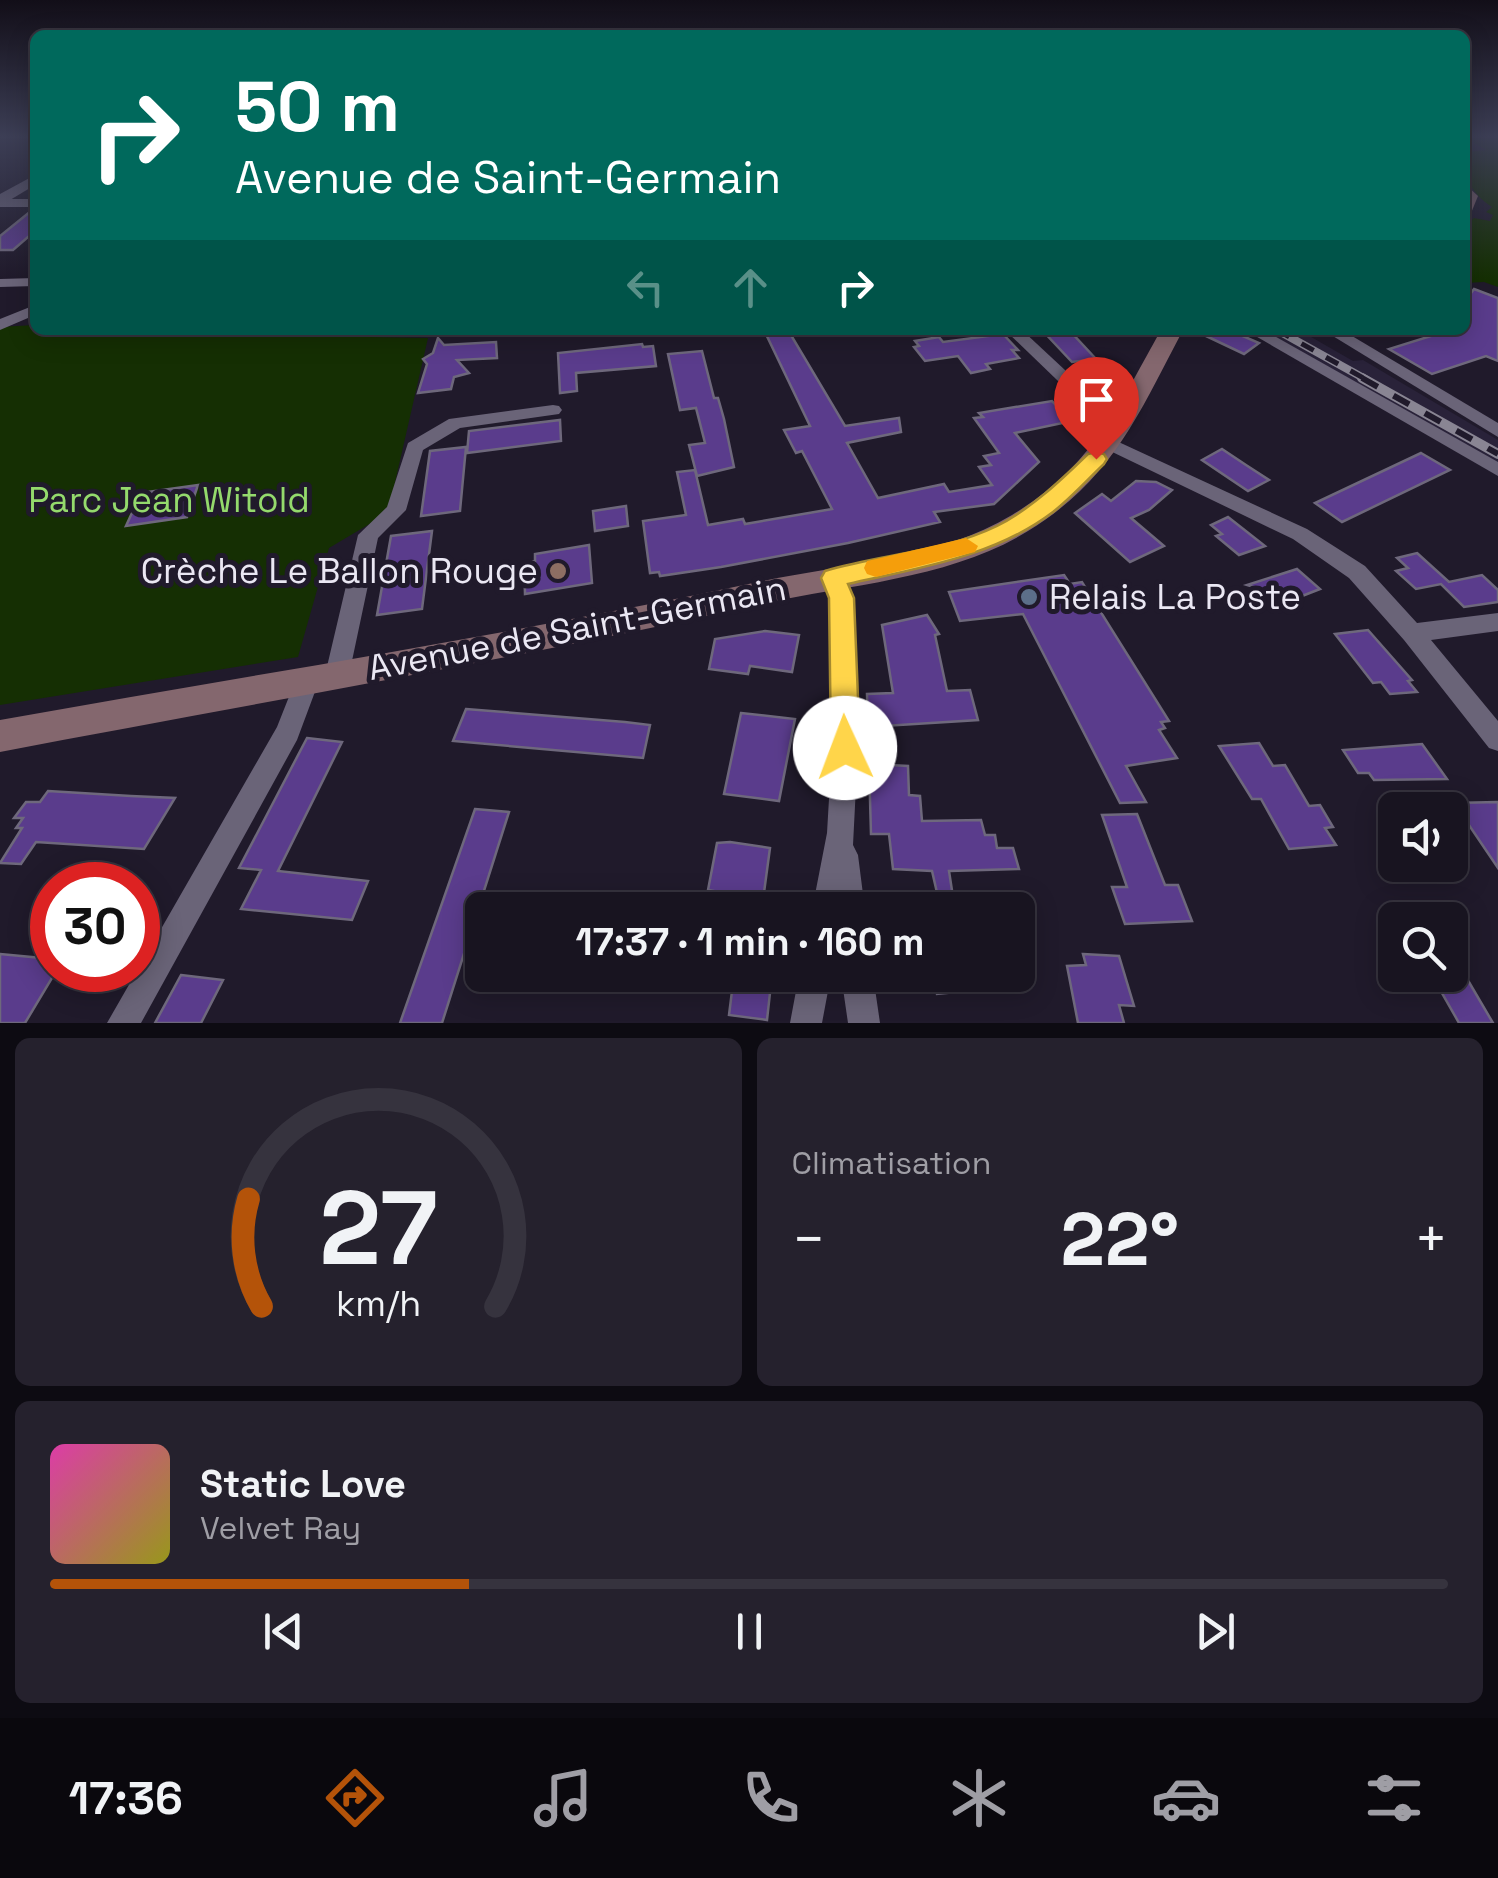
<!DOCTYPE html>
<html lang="fr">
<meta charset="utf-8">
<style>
:root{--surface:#181420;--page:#25212d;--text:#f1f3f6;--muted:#9f9ea5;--line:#36333e;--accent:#b45309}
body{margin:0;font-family:"Space Grotesk",sans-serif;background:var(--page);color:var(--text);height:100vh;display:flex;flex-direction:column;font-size:38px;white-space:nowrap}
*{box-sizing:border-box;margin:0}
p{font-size:32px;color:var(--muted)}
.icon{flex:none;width:55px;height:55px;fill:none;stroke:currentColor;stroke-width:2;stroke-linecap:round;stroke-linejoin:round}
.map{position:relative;height:1023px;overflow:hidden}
.sheet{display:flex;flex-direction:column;gap:15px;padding:15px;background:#0d0b12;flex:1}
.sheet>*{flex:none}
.top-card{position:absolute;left:30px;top:30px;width:1440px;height:305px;border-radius:15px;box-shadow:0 5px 25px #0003,0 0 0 2px var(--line);background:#00695c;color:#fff;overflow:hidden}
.tools{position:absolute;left:1378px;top:792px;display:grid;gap:20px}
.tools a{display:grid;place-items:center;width:90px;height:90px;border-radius:15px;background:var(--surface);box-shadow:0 5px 25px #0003,0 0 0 2px var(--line);font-size:50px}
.speed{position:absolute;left:30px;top:862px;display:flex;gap:20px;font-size:50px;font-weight:700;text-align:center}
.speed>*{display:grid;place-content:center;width:130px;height:130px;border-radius:50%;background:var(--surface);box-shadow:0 5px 25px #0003,0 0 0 2px var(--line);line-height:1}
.speed .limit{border:15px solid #d22;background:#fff;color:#111}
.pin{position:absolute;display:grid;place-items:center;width:85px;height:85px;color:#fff;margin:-102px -42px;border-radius:50% 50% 50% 0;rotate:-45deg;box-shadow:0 0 10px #0007}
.pin .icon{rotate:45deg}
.me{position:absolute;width:110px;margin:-55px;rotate:358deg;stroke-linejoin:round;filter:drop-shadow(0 0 8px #0008)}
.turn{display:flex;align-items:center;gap:35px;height:210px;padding:0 40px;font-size:45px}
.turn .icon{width:130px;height:130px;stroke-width:2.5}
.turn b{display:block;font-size:70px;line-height:85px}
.lanes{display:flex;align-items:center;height:95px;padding:0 40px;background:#0003;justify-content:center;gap:50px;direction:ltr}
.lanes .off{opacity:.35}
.big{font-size:75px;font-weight:800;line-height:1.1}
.sheet .card{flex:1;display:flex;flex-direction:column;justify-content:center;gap:15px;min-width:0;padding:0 35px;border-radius:15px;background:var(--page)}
.sheet .dial{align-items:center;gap:0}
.dial svg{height:260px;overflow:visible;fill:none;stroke:var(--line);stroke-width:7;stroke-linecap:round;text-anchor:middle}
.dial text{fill:var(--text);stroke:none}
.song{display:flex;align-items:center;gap:30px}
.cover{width:120px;height:120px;border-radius:15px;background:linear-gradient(135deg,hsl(320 70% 55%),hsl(60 70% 35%))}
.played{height:10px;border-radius:5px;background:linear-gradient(90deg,var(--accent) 30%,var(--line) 30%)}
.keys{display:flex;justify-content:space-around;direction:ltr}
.heat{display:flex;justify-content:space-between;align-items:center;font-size:55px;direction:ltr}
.sheet .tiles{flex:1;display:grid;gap:15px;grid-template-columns:1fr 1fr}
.card:last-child{grid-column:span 2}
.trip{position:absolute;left:465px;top:892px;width:570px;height:100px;border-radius:15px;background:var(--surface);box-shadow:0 5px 25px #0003,0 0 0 2px var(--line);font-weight:800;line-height:100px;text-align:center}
.menu{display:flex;height:160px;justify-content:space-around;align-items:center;background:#0a080d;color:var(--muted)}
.menu .icon{width:70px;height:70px}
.menu .on{color:var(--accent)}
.menu b{font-size:45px;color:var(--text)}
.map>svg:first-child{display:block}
.built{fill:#292239}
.green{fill:#152f03}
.building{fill:#5a3c8c;stroke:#6e687c;stroke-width:2.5}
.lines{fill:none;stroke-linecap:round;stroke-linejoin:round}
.minor{fill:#6a6478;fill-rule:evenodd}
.tertiary{fill:#6a6478;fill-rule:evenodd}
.secondary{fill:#84676e;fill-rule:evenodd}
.rail-far1-casing{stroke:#898593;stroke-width:8}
.rail-casing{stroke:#898593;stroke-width:10}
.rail-far1{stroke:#201a2b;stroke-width:5;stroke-dasharray:14;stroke-linecap:butt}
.rail{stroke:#201a2b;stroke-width:6;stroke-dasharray:18;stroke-linecap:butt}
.route{fill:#ffd54a;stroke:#a68a30;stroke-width:2.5}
.slow{fill:#f59e0b}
.education-dot{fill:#8d6e63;stroke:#201a2b;stroke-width:4}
.service-dot{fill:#5c6f8a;stroke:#201a2b;stroke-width:4}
.labels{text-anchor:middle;stroke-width:10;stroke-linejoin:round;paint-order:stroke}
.park-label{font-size:35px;fill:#94da6c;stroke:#201a2b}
.poi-label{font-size:35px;fill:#eae7f3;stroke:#201a2b;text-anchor:end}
.street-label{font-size:35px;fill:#eae7f3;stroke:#201a2b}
</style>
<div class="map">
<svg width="1498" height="1023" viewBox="0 0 1498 1023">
<rect width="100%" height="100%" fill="#201a2b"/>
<path class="built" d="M1262 330H1299L1353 361 1363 360 1498 440V466Z"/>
<g class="green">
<path d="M1498 136V287L1484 282 1465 283V226L1474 218 1490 221 1493 215 1486 212 1492 207C1470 192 1465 179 1465 152L1487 150 1465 138Z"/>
<path d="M35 325V330H236L250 335 428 338 388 513 329 548 298 657 0 705V327Z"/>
</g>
<g class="building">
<path d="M31 211H35V231L13 250H0V236Z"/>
<path d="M1474 289 1498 298V361L1486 356 1432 374 1389 349 1450 330H1465V301Z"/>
<path d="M764 330H788L845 426 899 418 901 432 847 443 878 498 944 484 949 492 992 485 979 467 991 465 984 456 999 453 974 418 983 417 979 413 1052 401 1072 421 1015 433 1039 462 994 504 934 512 940 522 848 543 721 567 660 576 659 572 650 573 643 521 686 515 677 472 695 470 708 525 743 519 745 524 832 509 802 451 796 453 784 430 810 426Z"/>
<path d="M1042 330H1069L1096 359 1072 362Z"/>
<path d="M1206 330H1229L1259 343 1244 354 1204 335Z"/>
<path d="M1003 334 1018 350H1012L1019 358 986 364 990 369 971 373 958 356 925 361 914 347 919 346 915 341 939 337 943 342Z"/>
<path d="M438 338 444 345 496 342 497 358 457 360 469 373 454 377 451 389 418 393 427 364 423 359 433 353Z"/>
<path d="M642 344 643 347 653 346 656 366 576 373 577 391 560 393 558 353Z"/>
<path d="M702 351 714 398H718L724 419 734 467 697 476 689 445 705 443 696 408 680 410 668 354Z"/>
<path d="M560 420 561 441 467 453 469 431Z"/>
<path d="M466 447 460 511 421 516 430 451Z"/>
<path d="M1222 449 1246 465 1269 480 1248 491 1202 460Z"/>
<path d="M1421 453 1450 470 1342 522 1315 503Z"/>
<path d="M1136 481 1156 482 1172 490 1149 510 1131 518 1164 546 1130 562 1075 513 1102 494 1111 501Z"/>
<path d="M198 485 187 517 126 526 141 493Z"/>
<path d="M626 506 628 526 595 531 593 511Z"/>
<path d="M1228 517 1265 546 1239 555 1216 536 1222 534 1211 525Z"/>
<path d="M432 531 422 609 377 615 391 536Z"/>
<path d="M589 545 592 583 525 594 524 563 535 561V554Z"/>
<path d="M1417 553 1449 582 1482 575 1498 590V602L1464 607 1441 584 1416 589 1396 571 1408 568 1397 558Z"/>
<path d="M1297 569 1320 589 1297 598 1287 590 1276 594 1247 585Z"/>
<path d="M1064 575 1070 584 1082 582 1169 721 1161 722 1165 728 1159 730 1177 758 1126 766 1146 802 1120 803 1023 614 960 621 949 592Z"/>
<path d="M927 615 939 634 935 635 947 691 970 690 978 720 868 727 867 694 893 693 882 625Z"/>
<path d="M1368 630 1412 680 1408 681 1417 692 1390 694 1381 682 1373 683 1335 634Z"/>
<path d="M765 631 799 635 792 672 750 666 748 674 709 669 715 639Z"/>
<path d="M466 709 625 722 650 725 643 758 453 741Z"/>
<path d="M741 713 795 719 779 801 724 794Z"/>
<path d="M307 738 342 742 278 871 368 881 352 920 241 909 261 870 239 868Z"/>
<path d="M1259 743 1273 766 1285 765 1309 806 1320 805 1333 827 1325 828 1336 845 1289 849 1261 799H1252L1219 746Z"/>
<path d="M1422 744 1447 779 1374 780 1369 773H1358L1343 750Z"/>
<path d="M869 764 908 766 909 795 920 796 922 821 981 820 985 835H995L997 848H1013L1019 869 949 871 955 910H941L932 871 893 869 889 834H871Z"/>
<path d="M48 791 131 796 175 798 144 849 36 842 21 864 0 863 22 828H16L23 818H14L26 802H40Z"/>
<path d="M1498 802V868L1454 803Z"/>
<path d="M475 809 509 812 442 1023H400Z"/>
<path d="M1137 814 1165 885H1178L1192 921 1125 924 1112 887H1127L1102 815Z"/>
<path d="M730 842 770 848 763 900 708 890 717 843Z"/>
<path d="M0 954 52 959V978L25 1023H0Z"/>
<path d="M1083 954 1119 956 1134 1006 1119 1005 1124 1023H1078L1067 966 1086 965Z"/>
<path d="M181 975 223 980 201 1023H155Z"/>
<path d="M734 975H772L767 1020 729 1015Z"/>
<path d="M934 975H976L979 990 937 994Z"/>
<path d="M1466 977 1493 1023H1459L1434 979Z"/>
</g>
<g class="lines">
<g class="minor">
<rect x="0" y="199" width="35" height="8"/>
<path d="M35 278V286L0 287V279Z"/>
<path d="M35 305V315L0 330V319Z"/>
<path d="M272 330H435L427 335H280Z"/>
<path d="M1005 330H1022L1124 425 1127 429 1124 433H1112Z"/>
<path d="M1245 330H1264L1498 462V476Z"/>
<path d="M1323 330H1342L1498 423V437Z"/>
<path d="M553 405 559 406 562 410 559 414 460 428 423 450 406 510 378 538 349 675 346 682 337 685 328 682 325 675 358 535 387 507 408 443 449 419Z"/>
<path d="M1110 438 1307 529 1365 566 1417 623 1498 613V631L1431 640 1498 721V751L1489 748 1404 640 1349 578 1293 539 1104 448 1101 444Z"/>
<path d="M833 570 841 572 853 598 858 747 853 845 858 855 865 910H812L827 833 832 747 831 598 822 578 825 572Z"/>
<path d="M307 671 316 674 319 681 297 740 141 1023H107L277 727 298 674Z"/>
<path d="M799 975H831L822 1023H790Z"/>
<path d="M841 975H873L880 1023H848Z"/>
</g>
<path class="tertiary" d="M35 175V185L0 206V194Z"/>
<g class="secondary">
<path d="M1465 184 1478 196 1471 213 1465 214Z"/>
<path d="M1161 330H1183C1139 413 1113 479 1028 531 952 578 852 584 766 603 512 660 256 703 0 752V720C253 675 507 635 758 582 841 564 938 560 1012 515 1093 466 1117 408 1161 330Z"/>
</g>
<defs>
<path id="rail-far1" d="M1277 330 1367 380"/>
<path id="rail" d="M1362 378 1498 454"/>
</defs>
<use href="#rail-far1" class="rail-far1-casing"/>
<use href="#rail" class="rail-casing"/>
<use href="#rail-far1" class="rail-far1"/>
<use href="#rail" class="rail"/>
</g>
<linearGradient id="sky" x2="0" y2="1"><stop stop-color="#120e18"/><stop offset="0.49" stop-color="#3c3e55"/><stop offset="1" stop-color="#3c3e55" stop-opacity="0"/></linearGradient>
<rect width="1498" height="279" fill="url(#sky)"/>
<path class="route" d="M1096 452 1104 454 1107 459 1104 464C1087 480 1071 498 1053 512 994 557 918 568 848 584L854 598 860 748 856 757 845 761 835 757 831 748 829 598 821 578 825 571C881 554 944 552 997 526 1032 508 1060 481 1088 454Z"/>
<path class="slow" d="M966 538 978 546 975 552 876 577 867 574 864 568 867 561 876 559Z"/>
<circle class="education-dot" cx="558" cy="571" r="10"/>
<circle class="service-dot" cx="1029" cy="597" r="10"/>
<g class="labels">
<g class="park-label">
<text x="169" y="512">Parc Jean Witold</text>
</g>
<g class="poi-label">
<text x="538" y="583">Crèche Le Ballon Rouge</text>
<text x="1049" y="609" text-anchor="start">Relais La Poste</text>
</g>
<g class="street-label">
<text transform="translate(577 628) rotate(-11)" y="12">Avenue de Saint-Germain</text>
</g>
</g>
</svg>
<div class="tools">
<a><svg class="icon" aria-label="sound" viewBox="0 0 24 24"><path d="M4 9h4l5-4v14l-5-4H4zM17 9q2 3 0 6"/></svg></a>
<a><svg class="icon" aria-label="search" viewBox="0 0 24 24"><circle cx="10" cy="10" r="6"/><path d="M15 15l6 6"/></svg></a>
</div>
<div class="speed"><div class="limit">30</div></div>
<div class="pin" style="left:1096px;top:459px;background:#d93025"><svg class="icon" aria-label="arrive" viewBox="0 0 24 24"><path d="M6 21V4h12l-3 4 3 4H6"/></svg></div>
<svg class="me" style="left:845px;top:748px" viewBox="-20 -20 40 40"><circle r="19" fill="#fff"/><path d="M0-13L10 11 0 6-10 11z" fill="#ffd54a"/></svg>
<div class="trip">17:37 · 1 min · 160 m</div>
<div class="top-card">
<div class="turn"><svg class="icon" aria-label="right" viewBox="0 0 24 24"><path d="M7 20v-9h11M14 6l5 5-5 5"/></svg><div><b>50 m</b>Avenue de Saint-Germain</div></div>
<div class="lanes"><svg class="icon off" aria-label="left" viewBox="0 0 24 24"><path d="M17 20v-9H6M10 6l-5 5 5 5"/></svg><svg class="icon off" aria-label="ahead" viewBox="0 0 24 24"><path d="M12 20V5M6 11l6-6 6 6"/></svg><svg class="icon" aria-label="right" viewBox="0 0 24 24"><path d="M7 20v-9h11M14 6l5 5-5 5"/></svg></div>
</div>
</div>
<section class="sheet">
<div class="tiles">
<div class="card dial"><svg viewBox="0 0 100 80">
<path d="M14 69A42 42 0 1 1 86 69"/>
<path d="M14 69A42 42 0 0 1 10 36" stroke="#b45309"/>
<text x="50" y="56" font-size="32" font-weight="700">27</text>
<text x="50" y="72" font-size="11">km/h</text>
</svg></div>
<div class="card"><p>Climatisation</p>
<div class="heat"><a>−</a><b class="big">22°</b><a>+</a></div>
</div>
<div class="card">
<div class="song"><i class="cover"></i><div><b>Static Love</b><p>Velvet Ray</p></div></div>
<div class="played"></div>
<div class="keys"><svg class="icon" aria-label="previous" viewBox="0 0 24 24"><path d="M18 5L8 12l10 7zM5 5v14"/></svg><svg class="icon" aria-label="pause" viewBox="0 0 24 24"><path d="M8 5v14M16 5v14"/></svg><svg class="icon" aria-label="next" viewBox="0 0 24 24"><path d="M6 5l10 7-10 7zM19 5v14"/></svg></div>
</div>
</div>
</section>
<nav class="menu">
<b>17:36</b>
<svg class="icon on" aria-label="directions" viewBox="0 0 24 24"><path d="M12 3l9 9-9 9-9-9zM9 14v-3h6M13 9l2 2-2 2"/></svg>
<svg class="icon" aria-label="music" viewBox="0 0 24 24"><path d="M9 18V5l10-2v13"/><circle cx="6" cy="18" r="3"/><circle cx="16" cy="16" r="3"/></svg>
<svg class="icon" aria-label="phone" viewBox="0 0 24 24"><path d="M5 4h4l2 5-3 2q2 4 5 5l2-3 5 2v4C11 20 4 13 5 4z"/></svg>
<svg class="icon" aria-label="climate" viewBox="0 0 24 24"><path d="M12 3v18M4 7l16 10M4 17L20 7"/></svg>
<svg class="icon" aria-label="car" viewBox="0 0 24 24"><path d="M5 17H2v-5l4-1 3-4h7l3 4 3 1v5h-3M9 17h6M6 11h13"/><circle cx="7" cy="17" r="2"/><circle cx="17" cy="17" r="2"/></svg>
<svg class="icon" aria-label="filters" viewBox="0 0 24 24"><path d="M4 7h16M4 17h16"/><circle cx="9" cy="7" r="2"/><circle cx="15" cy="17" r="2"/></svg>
</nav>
